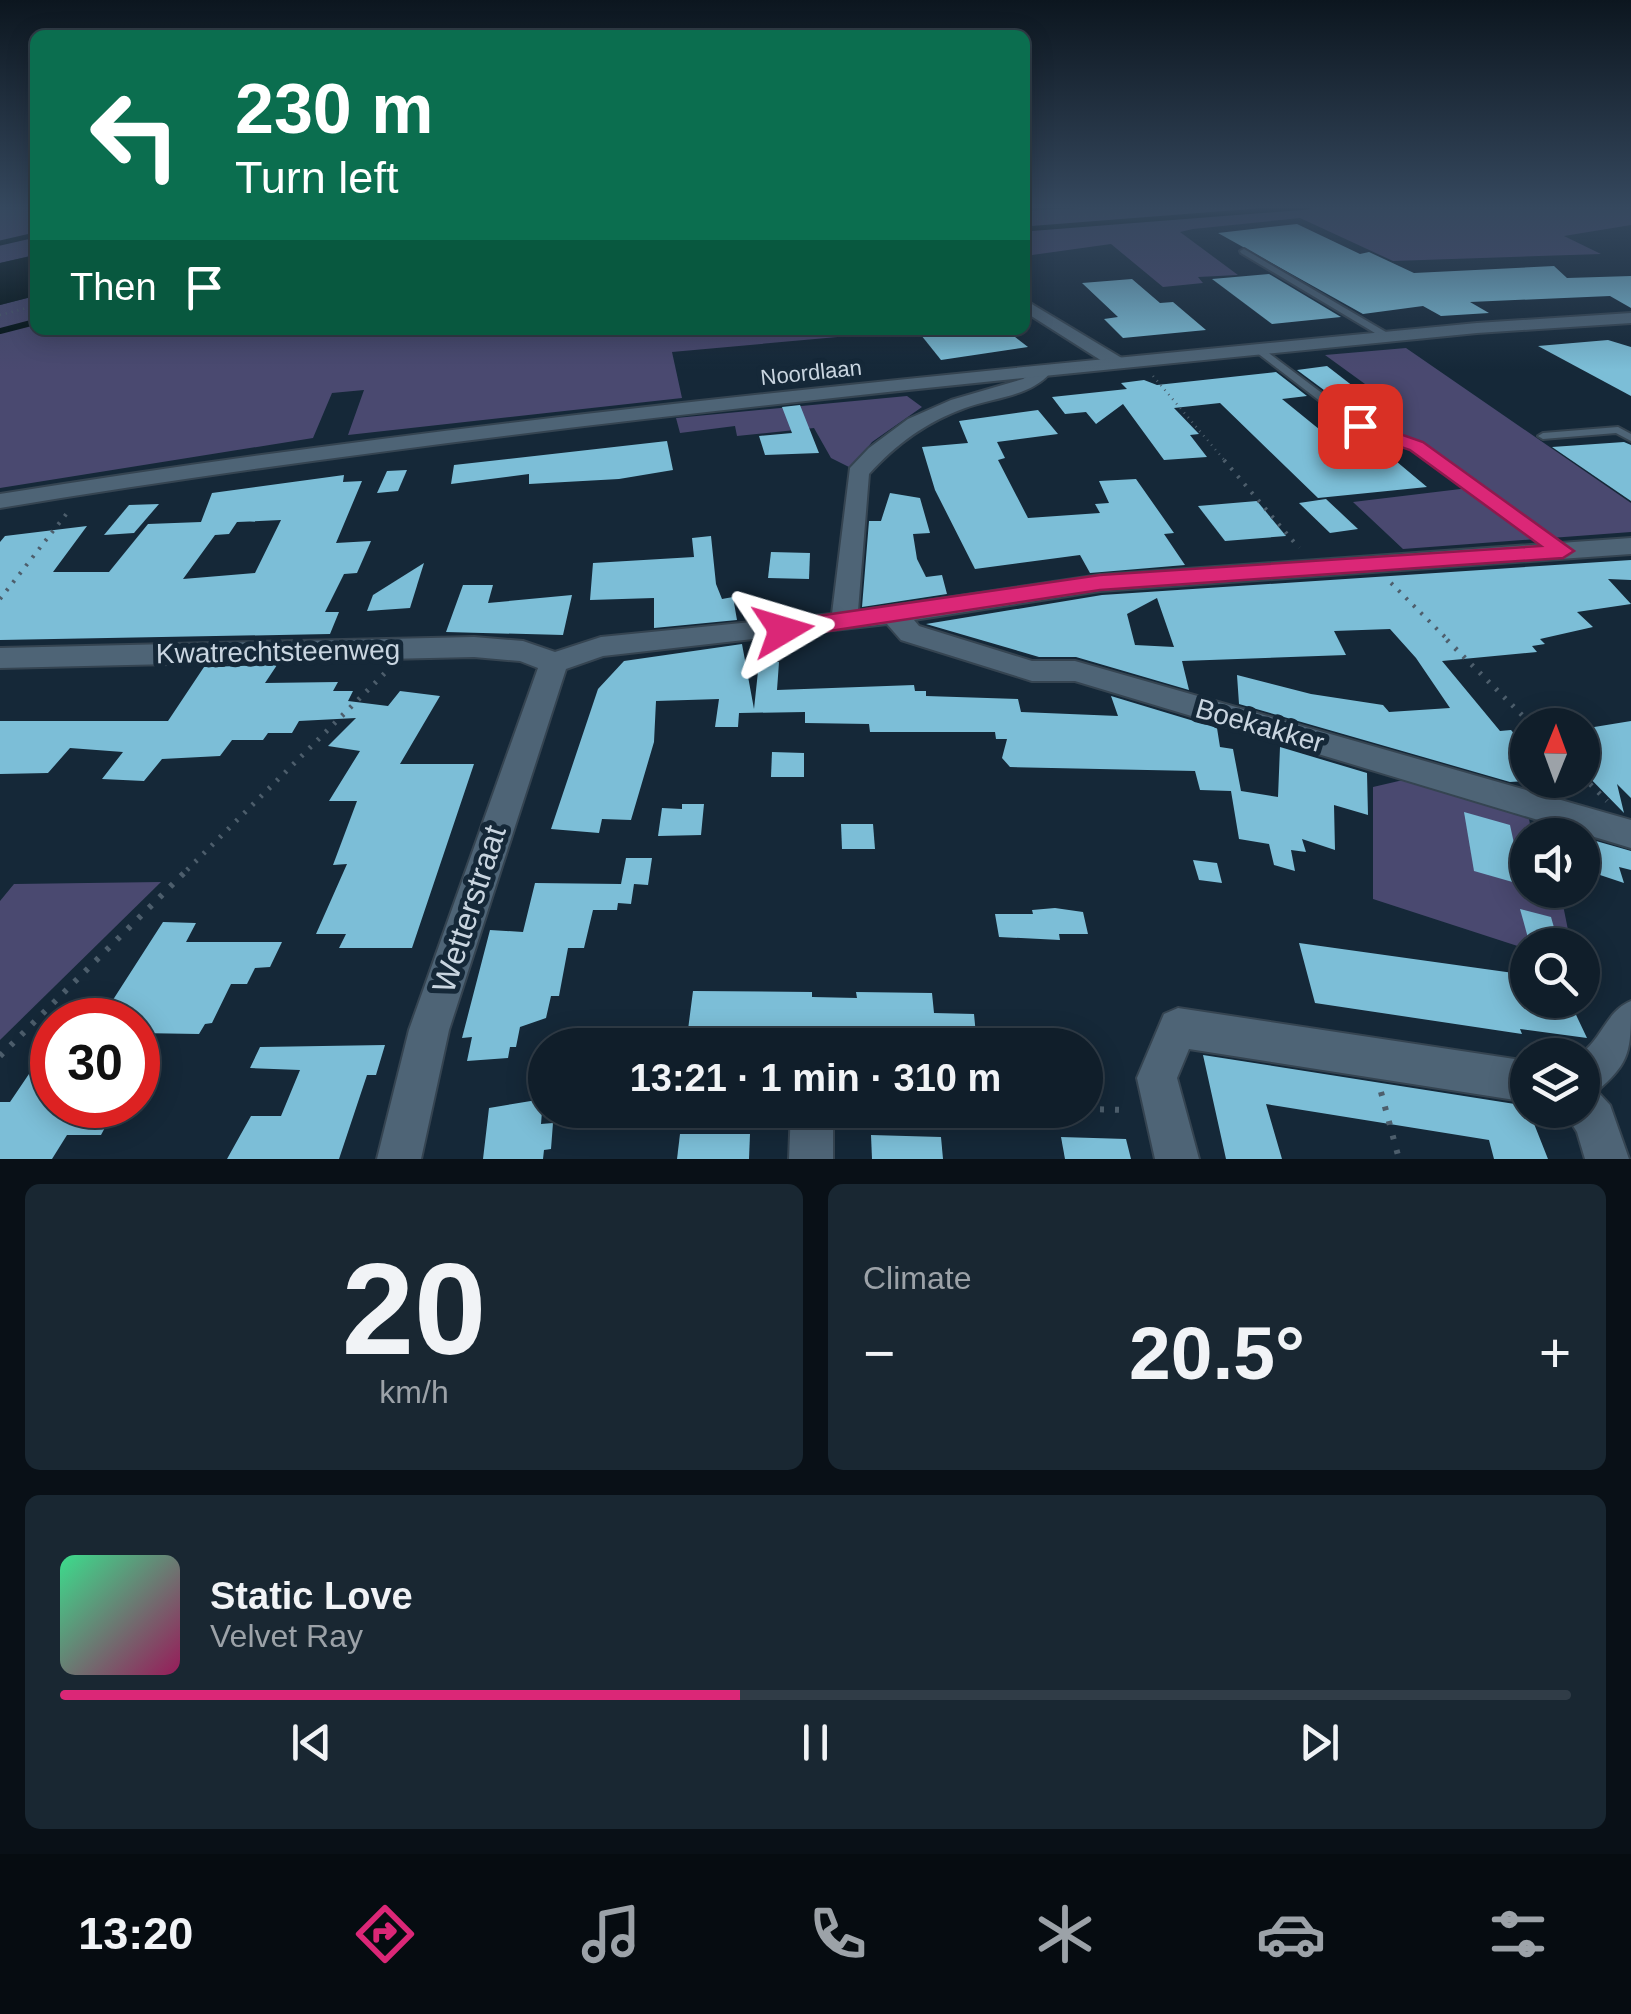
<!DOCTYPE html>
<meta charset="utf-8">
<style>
:root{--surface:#101e2a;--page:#192732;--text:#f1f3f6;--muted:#9ca2a8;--line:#303c47;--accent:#db2777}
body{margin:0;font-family:Arial,sans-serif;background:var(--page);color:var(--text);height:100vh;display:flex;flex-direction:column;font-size:38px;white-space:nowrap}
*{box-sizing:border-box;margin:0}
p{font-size:32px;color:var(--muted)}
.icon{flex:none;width:55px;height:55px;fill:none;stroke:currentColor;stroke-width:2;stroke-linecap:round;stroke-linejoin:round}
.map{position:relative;height:1159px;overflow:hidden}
.drawer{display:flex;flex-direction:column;gap:25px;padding:25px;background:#091017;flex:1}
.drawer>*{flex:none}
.top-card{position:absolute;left:30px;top:30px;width:1000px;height:305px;border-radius:15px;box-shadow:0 5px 25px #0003,0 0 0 2px var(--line);background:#0b6e4f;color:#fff;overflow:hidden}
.needle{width:65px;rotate:1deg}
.controls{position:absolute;left:1510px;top:708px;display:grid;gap:20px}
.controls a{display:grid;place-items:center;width:90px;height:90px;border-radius:50%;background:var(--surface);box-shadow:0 5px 25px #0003,0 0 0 2px var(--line);font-size:50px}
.speed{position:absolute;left:30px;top:998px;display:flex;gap:20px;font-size:50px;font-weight:700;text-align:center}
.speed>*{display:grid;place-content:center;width:130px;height:130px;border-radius:50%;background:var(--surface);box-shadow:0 5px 25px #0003,0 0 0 2px var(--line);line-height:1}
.speed .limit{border:15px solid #d22;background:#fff;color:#111}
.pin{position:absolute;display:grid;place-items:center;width:85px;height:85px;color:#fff;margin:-42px;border-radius:20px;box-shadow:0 5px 15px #0006}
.me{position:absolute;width:110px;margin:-55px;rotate:83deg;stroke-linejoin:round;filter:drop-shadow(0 0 8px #0008)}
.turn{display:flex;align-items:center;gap:35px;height:210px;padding:0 40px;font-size:45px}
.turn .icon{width:130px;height:130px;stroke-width:2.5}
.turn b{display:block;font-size:70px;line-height:85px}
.then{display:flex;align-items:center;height:95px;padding:0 40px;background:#0003;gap:20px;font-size:38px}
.big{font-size:75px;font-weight:800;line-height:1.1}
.drawer .card{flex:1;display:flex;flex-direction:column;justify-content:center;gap:15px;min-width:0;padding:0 35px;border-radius:15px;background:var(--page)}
.drawer .dial{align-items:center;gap:0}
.dial b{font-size:130px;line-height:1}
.song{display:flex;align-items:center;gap:30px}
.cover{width:120px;height:120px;border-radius:15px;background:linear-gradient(135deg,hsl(150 70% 55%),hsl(330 70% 35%))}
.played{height:10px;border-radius:5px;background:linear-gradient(90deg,var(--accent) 45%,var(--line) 45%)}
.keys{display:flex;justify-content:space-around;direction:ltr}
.heat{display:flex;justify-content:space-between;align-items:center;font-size:55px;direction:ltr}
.drawer .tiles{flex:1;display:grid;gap:25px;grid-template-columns:1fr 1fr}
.card:last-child{grid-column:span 2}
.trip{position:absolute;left:528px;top:1028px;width:575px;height:100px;border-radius:50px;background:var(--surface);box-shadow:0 5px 25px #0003,0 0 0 2px var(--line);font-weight:800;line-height:100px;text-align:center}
.tab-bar{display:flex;height:160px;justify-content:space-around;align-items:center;background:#060c11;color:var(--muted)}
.tab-bar .icon{width:70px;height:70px}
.tab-bar .selected{color:var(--accent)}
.tab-bar b{font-size:45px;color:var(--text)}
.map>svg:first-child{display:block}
.green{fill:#4a4970}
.water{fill:#000f11}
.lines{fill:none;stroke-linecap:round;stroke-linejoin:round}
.stream-far1{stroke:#000f11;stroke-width:5}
.stream{stroke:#000f11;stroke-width:6}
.building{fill:#7cbed7;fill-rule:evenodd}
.service-casing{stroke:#354451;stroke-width:4}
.minor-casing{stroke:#354451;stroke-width:4}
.tertiary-casing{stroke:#354451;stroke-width:4}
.path-far3{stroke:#4d5e6c;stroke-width:2.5;stroke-dasharray:1 5;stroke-linecap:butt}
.path-far2{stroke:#4d5e6c;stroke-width:4;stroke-dasharray:2.5 8;stroke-linecap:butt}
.path-far1{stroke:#4d5e6c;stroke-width:5;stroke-dasharray:2.5 9;stroke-linecap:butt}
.path{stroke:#4d5e6c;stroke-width:6;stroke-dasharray:4 11;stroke-linecap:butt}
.service{fill:#4e6476;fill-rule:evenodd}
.minor{fill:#4e6476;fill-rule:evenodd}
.tertiary{fill:#4e6476;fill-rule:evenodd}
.route{fill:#db2777;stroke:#8e194d;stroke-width:2.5}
.labels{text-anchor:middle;stroke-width:10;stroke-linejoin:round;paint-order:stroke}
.far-street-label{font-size:22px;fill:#c9d5e0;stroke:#152838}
.street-label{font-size:28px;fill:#c9d5e0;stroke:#152838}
.near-street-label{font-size:32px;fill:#c9d5e0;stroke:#152838}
</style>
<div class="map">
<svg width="1631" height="1159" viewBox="0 0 1631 1159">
<rect width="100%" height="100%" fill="#152838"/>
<g class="green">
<path d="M0 207H35V255L0 263Z"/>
<path d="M1097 207H1631V225L1564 236 1601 254 1393 261 1300 218 1193 229 1180 232 1238 275 1198 277 1203 283 1163 287 1111 244 1025 256V211Z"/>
<path d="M35 296V330H868L871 334 672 352 682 398 348 435 364 390 332 393 313 438 0 488V305Z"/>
<path d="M1406 348 1631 503V532L1403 549 1353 502 1477 487 1419 442 1401 441 1354 412 1394 405 1325 355Z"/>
<path d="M907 396 922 407 872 442 851 468 831 458 814 428 737 436 735 426 680 433 676 418Z"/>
<path d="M1416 777 1527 808 1532 835H1528V890H1560L1571 945H1528L1527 949 1373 899V787Z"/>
<path d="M161 882 0 1040V901L14 884Z"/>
</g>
<path class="water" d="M35 255V296L0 305V263Z"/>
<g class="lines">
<g class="stream-far1">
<path d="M1025 229 1308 207"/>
<path d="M0 243 35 235"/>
</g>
<path class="stream" d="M0 331 35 322"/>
</g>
<g class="building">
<path d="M1297 224 1360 254 1369 252 1414 273 1554 266 1567 278 1631 276V308L1610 296 1470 302 1489 313 1441 316 1423 306 1363 314 1218 233Z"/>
<path d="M1269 274 1341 317 1272 324 1212 279Z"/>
<path d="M1132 279 1160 303 1173 302 1206 330 1123 338 1104 319 1118 317 1082 283Z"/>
<path d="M917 330H1006L1028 347 941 360Z"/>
<path d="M1608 340 1631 347V396L1538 346Z"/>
<path d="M1327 366 1358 390 1328 393 1297 370Z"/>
<path d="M1276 372 1307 396 1282 399 1330 438 1366 436 1427 487 1318 498 1220 403 1174 408 1199 434 1190 435 1207 457 1164 460 1123 404 1096 424 1086 412 1065 414 1052 397 1127 389 1121 383 1144 380 1157 385Z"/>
<path d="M800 405 819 453 765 455 759 436 792 433 782 407Z"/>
<path d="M1038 410 1058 434 997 442 1005 458 998 460 1028 518 1100 513 1095 504 1109 503 1099 481 1136 479 1174 533 1164 534 1185 565 1090 573 1080 555 975 569 935 490 922 447 968 443 959 421Z"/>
<path d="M667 441 673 470 619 479 529 484V474L451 484 454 465Z"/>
<path d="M1624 442 1631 445V501L1552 447Z"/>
<path d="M407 470 398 491 377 493 387 471Z"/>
<path d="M344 475 343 482 362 481 336 543 371 541 357 573 344 574 325 612H339L330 634 0 640V542L5 536 87 526 53 572H109L148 524 201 522 212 493ZM281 520 255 573 183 579 215 535 229 534 237 522Z"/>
<path d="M890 493 920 498 930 533 913 534 917 559 926 577 942 575 947 594 862 607 869 521H881Z"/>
<path d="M1326 499 1358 529 1330 533 1299 503Z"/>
<path d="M1257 501 1286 536 1225 541 1198 506Z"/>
<path d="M159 504 134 533 104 535 129 505Z"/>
<path d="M711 536 716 584 722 599 733 597 737 620 654 628V598L590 600 593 563 694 557 692 538Z"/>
<path d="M771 552 810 553 809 579 768 578Z"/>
<path d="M1631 560V580L1608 579 1631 604 1577 612 1593 627 1540 639 1545 644 1532 646 1537 652 1442 661 1500 731 1511 730 1528 750V781L1510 782 1239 704 1237 675 1311 694 1383 705 1389 712 1450 708 1416 658 1390 629 1334 631 1346 655 1182 661 1189 690 1076 657H1039L926 624 1102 595ZM1157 598 1174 647 1135 645 1127 614Z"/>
<path d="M424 563 410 608 367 611 373 595Z"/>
<path d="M463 585H493L488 603 572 595 563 635 446 632Z"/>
<path d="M742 644 754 709 759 662H779L777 690 914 685 915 691H926V696L1018 699 1021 712 1118 716 1111 696 1217 728 1220 747 1233 749 1241 791 1278 797 1280 747 1367 773 1368 815 1334 805 1335 850 1302 839 1306 852 1291 850 1295 871 1274 865 1269 844 1239 839 1231 791 1200 790 1195 771 1010 767 1002 758 1007 739H996L995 732H870L869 724 805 723V712L739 713 738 727H715L719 699 656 701 654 742 631 820 602 819 599 833 551 829 598 689 624 661Z"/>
<path d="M277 665 265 683 338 682 333 691H353L348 701 388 706 400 691 440 696 400 764H474L412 948H339L346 934H316L347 864 333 865 357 801H329L360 751 328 746 356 718 299 721 292 733H268L263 740H232L220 756 162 759 144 781 102 779 123 752 70 748 48 773 0 774V721H168L204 667Z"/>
<path d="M1631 721V798L1617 784 1624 813 1582 770V729Z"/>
<path d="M772 752 804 753V777H771Z"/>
<path d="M682 804H704L701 835 658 836 662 808 682 809Z"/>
<path d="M1464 812 1510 825 1523 885 1474 871Z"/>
<path d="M841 824H873L875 849H842Z"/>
<path d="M1582 837 1631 851V870L1619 867 1624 883 1582 869Z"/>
<path d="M626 858H652L648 885 634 884 631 904 618 903 617 910H593L584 948H568L559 996H551L546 1018 520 1027 516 1047H510L508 1058 467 1061 472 1037 462 1038 490 930 523 932 535 883 621 884Z"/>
<path d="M1193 860 1217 863 1222 883 1199 880Z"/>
<path d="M1055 908 1083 912 1088 934H1059L1060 940 999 937 995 914H1033L1032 910Z"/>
<path d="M1520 909 1551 917 1559 945H1530Z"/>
<path d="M163 922 196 923 186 942H282L270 967 255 968 247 984H231L212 1023 205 1024 199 1034 138 1033V1020H100Z"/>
<path d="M1299 943 1528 975V1000H1569L1587 1038 1520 1029 1522 1034 1315 1003Z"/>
<path d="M693 991 812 992V997L857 998 856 992 932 993 934 1013 974 1014 977 1045H686Z"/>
<path d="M52 1040V1105H117L101 1135H67L52 1159H0V1102H10Z"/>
<path d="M385 1045 376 1075H367L339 1159H227L251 1116H281L300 1070 250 1068 260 1047Z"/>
<path d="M1203 1055 1527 1106 1548 1159H1494L1489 1140 1266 1104 1282 1159H1226Z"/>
<path d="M543 1099 541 1124 553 1123 551 1149 544 1150 543 1159H483L489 1108Z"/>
<path d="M680 1134H750L749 1159H677Z"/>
<path d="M871 1135 941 1137 943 1159H872Z"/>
<path d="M1061 1137 1126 1139 1131 1159H1065Z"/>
</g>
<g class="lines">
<defs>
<g id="service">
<path d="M1244 249 1391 335 1392 337 1385 339 1241 253 1240 251Z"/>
<path d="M1256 348H1262L1363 424 1420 444 1569 551 1567 554H1559L1412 448 1355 428 1256 352Z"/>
<path d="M1618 427 1631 434V441L1616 433 1543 439 1538 436 1543 433Z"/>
</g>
<g id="minor">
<path d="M1025 300 1125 360 1128 364 1113 368 1025 312Z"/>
<path d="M1041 367 1050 373C1031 396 993 398 965 408 926 422 896 444 869 474L858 611 1100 575 1631 538V554L1100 591 914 620 919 626 1032 661H1075L1631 820V848L1075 681H1032L901 640 887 624 603 656 566 669 449 1030 421 1159H377L409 1030 538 668 520 661 474 657 0 668V648L474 637 523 641 555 652 601 637 832 614 850 468 869 448 908 419 951 400 1023 379Z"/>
<path d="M1631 1001C1631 1050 1631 1062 1597 1091L1610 1105 1629 1159H1585L1577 1132 1563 1110H1582L1579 1055C1602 1040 1606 1011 1631 1001Z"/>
<path d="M1178 1008 1528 1061V1102L1189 1049 1177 1078 1199 1159H1155L1137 1078 1164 1014Z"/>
<path d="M791 1110H833V1159H789Z"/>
</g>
<path id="tertiary" d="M1631 313V323L1477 333C983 382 490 427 0 508V494C490 415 983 371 1477 323Z"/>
</defs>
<use href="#service" class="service-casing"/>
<use href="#minor" class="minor-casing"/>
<use href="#tertiary" class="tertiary-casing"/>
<g class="path-far3">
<path d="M13 213 35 209"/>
<path d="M1025 220 1220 207"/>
<path d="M0 315 35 306"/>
<path d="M1153 376 1226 462"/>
</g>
<g class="path-far2">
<path d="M1224 460 1299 548"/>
<path d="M1391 583 1450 642"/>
<path d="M0 599 71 508"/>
</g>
<g class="path-far1">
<path d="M1447 640 1532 725"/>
<path d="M1582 776 1607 801"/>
<path d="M187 870 386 672"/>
</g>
<g class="path">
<path d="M0 1056 189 868"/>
<path d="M1381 1092 1399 1159"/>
<path d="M1085 1109 1130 1110"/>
</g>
<use href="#service" class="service"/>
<use href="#minor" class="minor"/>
<use href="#tertiary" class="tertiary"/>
</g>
<linearGradient id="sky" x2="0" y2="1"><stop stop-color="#0c161f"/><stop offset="0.56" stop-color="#35485e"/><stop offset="1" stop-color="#35485e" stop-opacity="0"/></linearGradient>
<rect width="1631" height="370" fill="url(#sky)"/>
<path class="route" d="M1360 420 1423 442 1574 551 1563 558 1100 590 783 638 771 630 783 621 1100 575 1541 546 1410 450 1353 430 1350 426Z"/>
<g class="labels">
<g class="far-street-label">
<text transform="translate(811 372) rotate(-6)" y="8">Noordlaan</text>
</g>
<g class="street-label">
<text transform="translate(278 651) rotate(-1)" y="10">Kwatrechtsteenweg</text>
<text transform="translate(1260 725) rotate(16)" y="10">Boekakker</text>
</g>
<g class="near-street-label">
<text transform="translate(469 909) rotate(-72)" y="11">Wetterstraat</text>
</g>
</g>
</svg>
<div class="controls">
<a><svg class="needle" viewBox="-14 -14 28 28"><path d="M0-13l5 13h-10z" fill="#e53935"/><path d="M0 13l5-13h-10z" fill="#9ca2a8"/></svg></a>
<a><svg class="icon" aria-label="sound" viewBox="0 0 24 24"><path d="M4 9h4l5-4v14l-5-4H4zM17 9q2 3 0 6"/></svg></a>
<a><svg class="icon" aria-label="search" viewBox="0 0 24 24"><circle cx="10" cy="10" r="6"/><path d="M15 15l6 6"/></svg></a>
<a><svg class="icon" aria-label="layers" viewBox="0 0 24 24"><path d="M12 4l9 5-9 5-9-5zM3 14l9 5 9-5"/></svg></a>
</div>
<div class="speed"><div class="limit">30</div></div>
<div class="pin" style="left:1360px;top:426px;background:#d93025"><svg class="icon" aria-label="arrive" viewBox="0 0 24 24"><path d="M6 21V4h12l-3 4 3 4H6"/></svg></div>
<svg class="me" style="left:783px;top:630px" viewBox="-20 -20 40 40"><path d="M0-17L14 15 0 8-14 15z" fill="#db2777" stroke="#fff" stroke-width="4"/></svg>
<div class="trip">13:21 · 1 min · 310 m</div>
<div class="top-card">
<div class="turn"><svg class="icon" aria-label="left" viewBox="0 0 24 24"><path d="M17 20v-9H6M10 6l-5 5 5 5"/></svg><div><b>230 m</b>Turn left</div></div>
<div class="then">Then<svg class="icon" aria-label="arrive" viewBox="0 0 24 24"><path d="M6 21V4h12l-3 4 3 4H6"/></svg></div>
</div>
</div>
<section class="drawer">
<div class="tiles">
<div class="card dial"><b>20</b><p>km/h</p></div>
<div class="card"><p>Climate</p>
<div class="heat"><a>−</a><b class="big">20.5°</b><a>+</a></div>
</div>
<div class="card">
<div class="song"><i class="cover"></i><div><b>Static Love</b><p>Velvet Ray</p></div></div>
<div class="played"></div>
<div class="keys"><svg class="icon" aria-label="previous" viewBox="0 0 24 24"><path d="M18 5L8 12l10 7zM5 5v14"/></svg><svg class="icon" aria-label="pause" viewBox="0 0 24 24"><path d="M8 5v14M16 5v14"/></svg><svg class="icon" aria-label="next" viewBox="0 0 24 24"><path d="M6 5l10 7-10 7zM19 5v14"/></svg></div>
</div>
</div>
</section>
<nav class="tab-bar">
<b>13:20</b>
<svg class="icon selected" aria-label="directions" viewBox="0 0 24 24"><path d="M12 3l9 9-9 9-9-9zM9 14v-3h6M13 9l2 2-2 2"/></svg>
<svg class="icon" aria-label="music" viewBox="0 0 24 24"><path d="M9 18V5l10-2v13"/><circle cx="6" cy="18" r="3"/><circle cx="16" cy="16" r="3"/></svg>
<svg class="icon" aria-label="phone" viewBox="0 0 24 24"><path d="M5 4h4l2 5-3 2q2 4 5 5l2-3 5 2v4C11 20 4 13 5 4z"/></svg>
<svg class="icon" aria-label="climate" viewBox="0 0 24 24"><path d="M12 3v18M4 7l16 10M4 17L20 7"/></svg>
<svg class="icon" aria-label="car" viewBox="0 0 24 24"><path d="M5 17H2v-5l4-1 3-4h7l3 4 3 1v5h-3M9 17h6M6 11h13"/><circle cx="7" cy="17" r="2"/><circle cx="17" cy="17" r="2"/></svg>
<svg class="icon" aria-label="filters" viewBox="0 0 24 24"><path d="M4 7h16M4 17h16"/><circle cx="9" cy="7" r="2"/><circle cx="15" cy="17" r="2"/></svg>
</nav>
